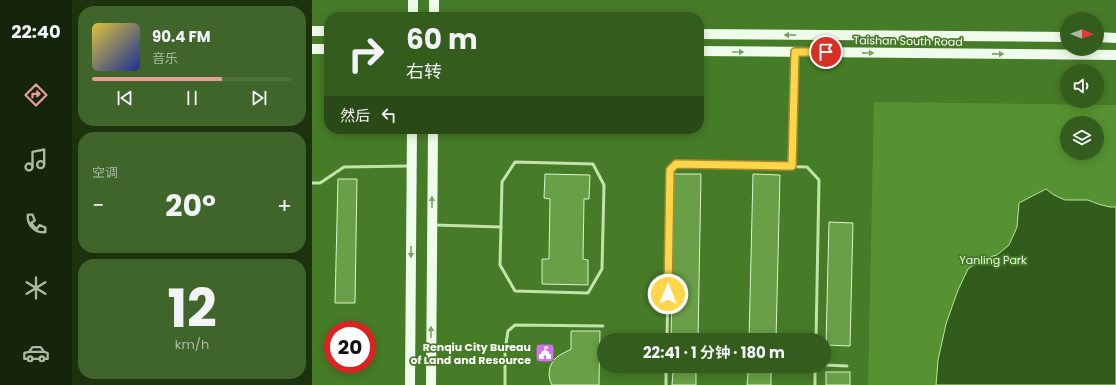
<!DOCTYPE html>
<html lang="zh">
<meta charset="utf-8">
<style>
:root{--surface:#345c1d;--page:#3f652a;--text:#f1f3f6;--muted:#a9baa4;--line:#4e713b;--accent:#e69b98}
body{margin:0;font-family:Poppins,"Noto Sans SC",sans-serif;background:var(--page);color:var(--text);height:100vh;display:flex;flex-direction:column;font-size:15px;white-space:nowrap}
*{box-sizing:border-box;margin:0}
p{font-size:13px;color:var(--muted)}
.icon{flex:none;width:22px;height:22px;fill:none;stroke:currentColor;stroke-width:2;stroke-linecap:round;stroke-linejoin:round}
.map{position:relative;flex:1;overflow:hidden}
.details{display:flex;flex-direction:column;gap:6px;padding:6px;background:#1d3310;width:240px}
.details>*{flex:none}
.hud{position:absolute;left:12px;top:12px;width:380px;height:122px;border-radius:16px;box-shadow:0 2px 10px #0003;background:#345c1d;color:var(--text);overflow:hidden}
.needle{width:26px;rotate:91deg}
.fabs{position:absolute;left:748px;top:12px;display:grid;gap:8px}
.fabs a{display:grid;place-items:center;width:44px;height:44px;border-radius:50%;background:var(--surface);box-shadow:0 2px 10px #0003;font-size:20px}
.speed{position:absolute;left:12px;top:321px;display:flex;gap:8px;font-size:20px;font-weight:700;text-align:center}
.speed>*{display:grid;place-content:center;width:52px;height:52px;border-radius:50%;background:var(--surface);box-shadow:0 2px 10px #0003;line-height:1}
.speed .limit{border:6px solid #d22;background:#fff;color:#111}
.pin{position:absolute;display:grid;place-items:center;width:34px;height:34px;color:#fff;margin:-17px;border:2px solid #fff;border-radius:50%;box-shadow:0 1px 4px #0007}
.me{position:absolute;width:44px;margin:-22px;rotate:1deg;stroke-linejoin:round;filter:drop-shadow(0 0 3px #0008)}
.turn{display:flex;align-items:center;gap:14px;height:84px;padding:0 16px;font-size:18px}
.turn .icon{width:52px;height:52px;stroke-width:2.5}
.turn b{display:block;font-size:28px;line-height:34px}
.then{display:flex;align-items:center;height:38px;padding:0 16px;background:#0003;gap:8px;font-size:15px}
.big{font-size:30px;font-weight:700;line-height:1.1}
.details .tile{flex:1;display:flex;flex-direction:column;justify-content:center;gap:6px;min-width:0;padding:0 14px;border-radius:16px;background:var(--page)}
.details .dial{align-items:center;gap:0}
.dial b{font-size:52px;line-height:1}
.song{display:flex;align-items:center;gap:12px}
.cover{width:48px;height:48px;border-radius:6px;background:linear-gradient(135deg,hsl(50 70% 55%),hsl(230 70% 35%))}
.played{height:4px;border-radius:2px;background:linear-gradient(90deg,var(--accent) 65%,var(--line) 65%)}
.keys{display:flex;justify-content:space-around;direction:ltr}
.heat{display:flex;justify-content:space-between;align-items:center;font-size:22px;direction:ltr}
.trip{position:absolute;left:285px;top:333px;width:234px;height:40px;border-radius:20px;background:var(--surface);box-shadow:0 2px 10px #0003;font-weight:700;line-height:40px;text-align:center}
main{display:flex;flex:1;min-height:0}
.menu{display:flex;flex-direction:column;width:72px;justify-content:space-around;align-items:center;background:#15250c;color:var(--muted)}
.menu .icon{width:28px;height:28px}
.menu .active{color:var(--accent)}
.menu b{font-size:18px;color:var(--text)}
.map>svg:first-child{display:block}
.green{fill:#569232;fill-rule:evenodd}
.water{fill:#325c1b;stroke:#bbe4a0}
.building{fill:#699f47;stroke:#dcf3cd}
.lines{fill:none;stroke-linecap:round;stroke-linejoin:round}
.service{stroke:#c1e4ab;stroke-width:3}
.primary{stroke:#f0fceb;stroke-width:10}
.oneway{fill:#79a262}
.route-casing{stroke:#a68a30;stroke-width:10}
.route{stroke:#ffd54a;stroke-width:7}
.labels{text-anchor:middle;stroke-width:3.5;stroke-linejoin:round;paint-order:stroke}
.street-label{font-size:11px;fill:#fff;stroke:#467b27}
.park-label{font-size:11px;fill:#e6f7dc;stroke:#467b27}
.poi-label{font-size:11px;font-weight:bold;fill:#fff;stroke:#467b27;text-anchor:end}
</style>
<main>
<nav class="menu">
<b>22:40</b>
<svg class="icon active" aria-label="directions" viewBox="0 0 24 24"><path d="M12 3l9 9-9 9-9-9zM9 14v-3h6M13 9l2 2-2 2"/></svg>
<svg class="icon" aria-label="music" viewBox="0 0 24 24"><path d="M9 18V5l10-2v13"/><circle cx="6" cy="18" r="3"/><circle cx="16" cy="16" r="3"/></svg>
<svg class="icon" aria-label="phone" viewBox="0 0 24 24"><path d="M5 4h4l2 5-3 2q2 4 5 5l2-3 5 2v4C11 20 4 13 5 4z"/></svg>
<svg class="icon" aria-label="climate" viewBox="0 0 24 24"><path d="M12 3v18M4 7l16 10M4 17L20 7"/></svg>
<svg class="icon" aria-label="car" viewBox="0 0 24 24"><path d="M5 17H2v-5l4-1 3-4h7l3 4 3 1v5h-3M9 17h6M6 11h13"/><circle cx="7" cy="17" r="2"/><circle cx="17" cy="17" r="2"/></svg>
</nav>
<section class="details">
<div class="tile">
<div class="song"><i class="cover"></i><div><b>90.4 FM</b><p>音乐</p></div></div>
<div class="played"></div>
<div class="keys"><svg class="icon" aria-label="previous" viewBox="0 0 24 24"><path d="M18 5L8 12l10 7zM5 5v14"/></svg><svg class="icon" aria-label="pause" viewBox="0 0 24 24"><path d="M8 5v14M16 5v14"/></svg><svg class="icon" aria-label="next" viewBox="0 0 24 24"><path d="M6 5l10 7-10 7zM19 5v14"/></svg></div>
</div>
<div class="tile"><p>空调</p>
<div class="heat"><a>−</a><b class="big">20°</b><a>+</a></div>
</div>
<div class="tile dial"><b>12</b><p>km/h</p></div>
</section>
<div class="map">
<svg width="804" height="385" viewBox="0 0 804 385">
<rect width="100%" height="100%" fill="#467b27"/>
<path class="green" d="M562 102 804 105V385H556ZM755 123H785V153H755Z"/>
<path class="water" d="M734 189 742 195 753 200H776L786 204 798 207H804V385H624L626 360 634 324 646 290 656 269 670 259 685 255 697 245 705 227 707 203Z"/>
<g class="building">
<path d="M233 174 278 175 277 199H272L271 259 276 260V285L230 284V259H237L238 199 232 198Z"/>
<path d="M362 174H389L386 340H359Z"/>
<path d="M441 174 468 175 464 340H437Z"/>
<path d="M26 179H45L43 303H23Z"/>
<path d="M517 222 541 223 538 346 514 345Z"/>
<path d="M259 331H288L287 385H240L238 381 237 374 238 367 241 361 246 356 259 349Z"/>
<path d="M361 372H384V385H360Z"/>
<path d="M436 372H459V385H435Z"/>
<rect x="514" y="372" width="24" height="13"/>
</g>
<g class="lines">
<g class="service">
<path d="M203 162 281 164 292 185 290 269 276 293 203 291 188 265 190 182Z"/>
<path d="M480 167 483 54"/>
<path d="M0 183H8L32 167 98 166"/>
<path d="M123 225 189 227"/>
<path d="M355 340 358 170 364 164 495 167 507 180 504 340"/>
<path d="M512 365 535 366"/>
<path d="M193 385V350L196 331 203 325 291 326"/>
<path d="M354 385V366"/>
<path d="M503 385V366"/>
</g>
<g class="primary">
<path d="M101 17V0"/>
<path d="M122 17V0"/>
<path d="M0 31H17"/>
<path d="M387 34 755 37"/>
<path d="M785 37 804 38"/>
<path d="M0 49H17"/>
<path d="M387 51 804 55"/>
<path d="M98 385 100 129"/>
<path d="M119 385 121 129"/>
</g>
</g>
<defs><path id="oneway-solid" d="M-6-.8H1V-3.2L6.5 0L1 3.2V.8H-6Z"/></defs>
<g class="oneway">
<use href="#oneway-solid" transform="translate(478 35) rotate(-179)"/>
<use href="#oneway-solid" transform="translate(426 52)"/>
<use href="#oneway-solid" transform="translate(556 53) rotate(1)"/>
<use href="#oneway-solid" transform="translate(686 54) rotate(1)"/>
<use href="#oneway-solid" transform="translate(120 202) rotate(-90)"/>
<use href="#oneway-solid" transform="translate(99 252) rotate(90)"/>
<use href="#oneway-solid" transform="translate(119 332) rotate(-90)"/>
</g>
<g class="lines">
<defs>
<path id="route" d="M356 294 358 170 364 164 480 166 483 52H514"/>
</defs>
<use href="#route" class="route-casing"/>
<use href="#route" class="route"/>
</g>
<defs>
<symbol id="civic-square" viewBox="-11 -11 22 22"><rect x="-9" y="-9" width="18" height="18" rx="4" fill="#d171ec" stroke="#467b27"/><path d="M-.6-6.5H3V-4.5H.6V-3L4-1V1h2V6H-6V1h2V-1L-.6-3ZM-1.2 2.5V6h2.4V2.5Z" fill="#fff"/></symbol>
</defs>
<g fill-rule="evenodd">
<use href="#civic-square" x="222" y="342" width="22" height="22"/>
</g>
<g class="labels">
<g class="street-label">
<text transform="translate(596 41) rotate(1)" y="4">Taishan South Road</text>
</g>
<g class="park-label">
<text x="681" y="264">Yanling Park</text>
</g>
<g class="poi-label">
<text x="219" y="351">Renqiu City Bureau<tspan x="219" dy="13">of Land and Resource</tspan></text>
</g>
</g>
</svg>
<div class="fabs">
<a><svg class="needle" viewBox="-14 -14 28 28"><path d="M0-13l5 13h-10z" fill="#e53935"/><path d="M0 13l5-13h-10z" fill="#a9baa4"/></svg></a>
<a><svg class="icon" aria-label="sound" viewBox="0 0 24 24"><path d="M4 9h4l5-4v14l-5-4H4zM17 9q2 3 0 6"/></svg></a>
<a><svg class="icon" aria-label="layers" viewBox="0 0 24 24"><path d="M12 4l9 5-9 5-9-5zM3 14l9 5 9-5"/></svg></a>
</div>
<div class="speed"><div class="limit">20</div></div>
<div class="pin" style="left:514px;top:52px;background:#d93025"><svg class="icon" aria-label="arrive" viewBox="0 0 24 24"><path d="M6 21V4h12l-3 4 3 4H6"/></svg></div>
<svg class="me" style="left:356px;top:294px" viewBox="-20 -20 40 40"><circle r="17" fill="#ffd54a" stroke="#fff" stroke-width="3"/><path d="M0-11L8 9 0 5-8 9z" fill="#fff"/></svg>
<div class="trip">22:41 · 1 分钟 · 180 m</div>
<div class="hud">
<div class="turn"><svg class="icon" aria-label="right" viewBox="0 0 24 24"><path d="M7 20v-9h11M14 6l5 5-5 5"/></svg><div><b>60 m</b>右转</div></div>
<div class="then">然后<svg class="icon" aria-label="left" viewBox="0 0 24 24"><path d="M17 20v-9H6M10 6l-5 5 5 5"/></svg></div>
</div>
</div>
</main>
